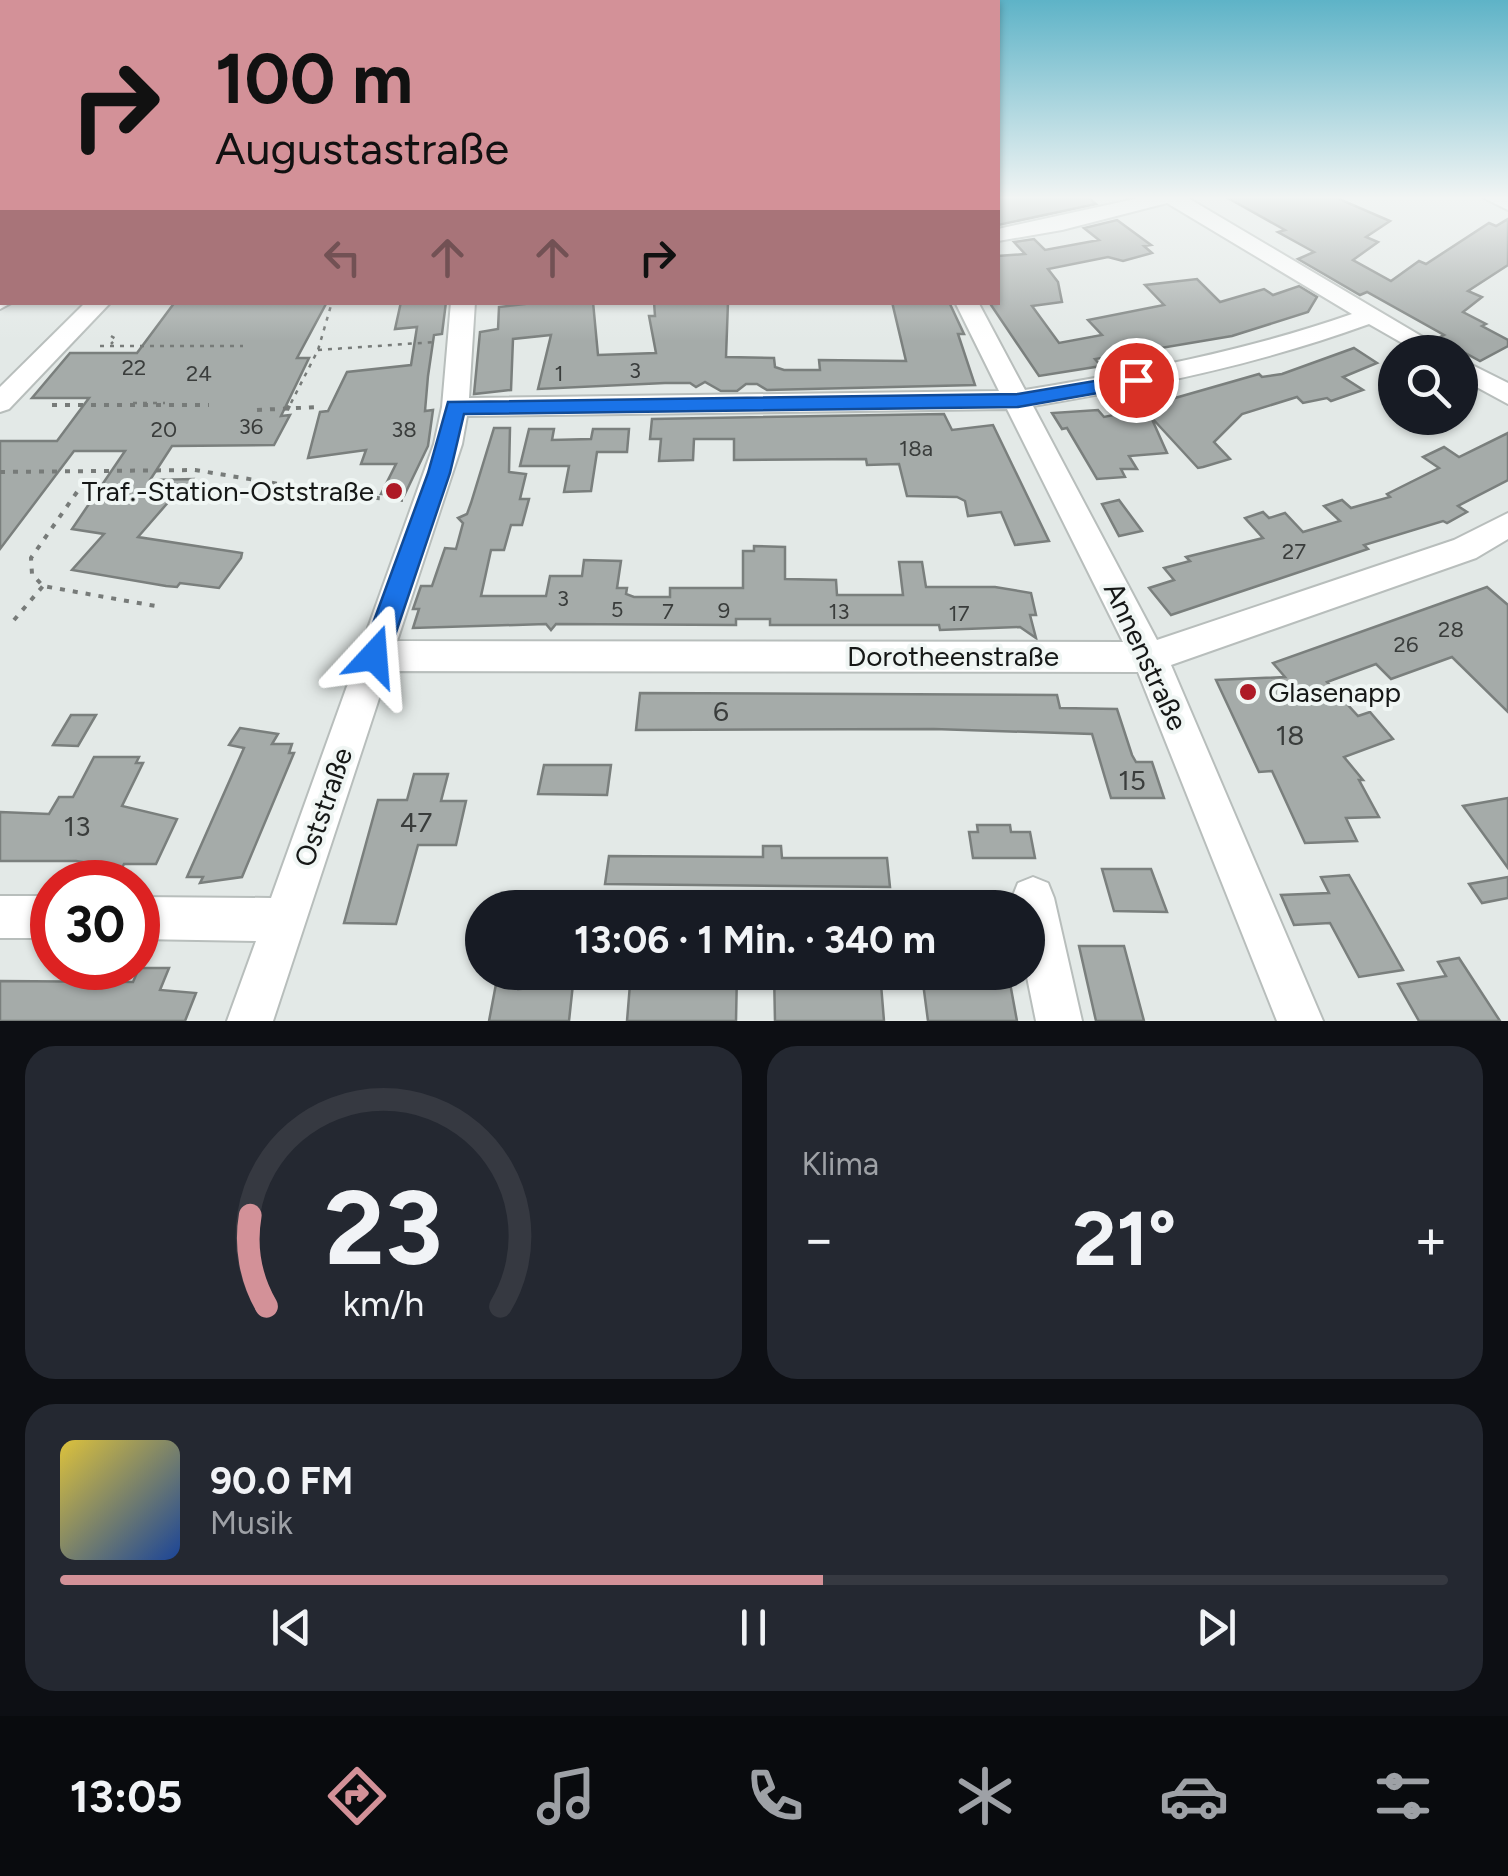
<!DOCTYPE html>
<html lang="de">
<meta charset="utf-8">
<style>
:root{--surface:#171b24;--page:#242831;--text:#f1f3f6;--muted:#9ea1a6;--line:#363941;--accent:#d39198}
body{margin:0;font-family:Figtree,sans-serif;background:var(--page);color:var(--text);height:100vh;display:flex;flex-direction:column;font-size:38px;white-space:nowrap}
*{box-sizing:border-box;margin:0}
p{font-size:32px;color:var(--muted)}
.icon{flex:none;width:55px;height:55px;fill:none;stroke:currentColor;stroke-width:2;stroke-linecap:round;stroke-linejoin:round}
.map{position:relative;height:1021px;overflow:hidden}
.side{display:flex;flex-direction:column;gap:25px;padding:25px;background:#0d0f14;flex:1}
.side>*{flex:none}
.hud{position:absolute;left:0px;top:0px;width:1000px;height:305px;box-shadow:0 2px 8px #0004;background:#d39198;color:#111;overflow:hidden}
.buttons{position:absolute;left:1378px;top:335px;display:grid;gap:20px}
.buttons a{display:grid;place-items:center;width:100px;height:100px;border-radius:50%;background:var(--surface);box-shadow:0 2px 8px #0004;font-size:50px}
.speed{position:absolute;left:30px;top:860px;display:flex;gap:20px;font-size:50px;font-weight:700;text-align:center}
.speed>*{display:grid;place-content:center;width:130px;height:130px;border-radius:50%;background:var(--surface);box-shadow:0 2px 8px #0004;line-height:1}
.speed .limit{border:15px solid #d22;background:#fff;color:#111}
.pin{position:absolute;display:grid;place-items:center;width:85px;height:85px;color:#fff;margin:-42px;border:5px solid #fff;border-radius:50%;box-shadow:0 2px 10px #0007}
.me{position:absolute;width:110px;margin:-55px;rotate:19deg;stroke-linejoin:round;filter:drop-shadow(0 0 8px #0008)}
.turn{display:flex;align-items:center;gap:35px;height:210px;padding:0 50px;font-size:45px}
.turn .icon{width:130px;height:130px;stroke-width:2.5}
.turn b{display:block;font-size:70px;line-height:85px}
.lanes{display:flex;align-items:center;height:95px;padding:0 50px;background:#0003;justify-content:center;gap:50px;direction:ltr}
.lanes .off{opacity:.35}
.big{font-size:75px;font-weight:700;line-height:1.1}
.side .widget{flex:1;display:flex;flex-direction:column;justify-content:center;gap:15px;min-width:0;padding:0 35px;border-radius:30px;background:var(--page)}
.side .dial{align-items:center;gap:0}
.dial svg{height:260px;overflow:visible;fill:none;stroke:var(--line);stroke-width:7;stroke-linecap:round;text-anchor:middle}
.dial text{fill:var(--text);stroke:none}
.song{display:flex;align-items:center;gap:30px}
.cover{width:120px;height:120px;border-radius:15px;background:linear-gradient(135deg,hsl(50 70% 55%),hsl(220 70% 35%))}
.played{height:10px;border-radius:5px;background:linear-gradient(90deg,var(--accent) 55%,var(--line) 55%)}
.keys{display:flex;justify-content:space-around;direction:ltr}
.heat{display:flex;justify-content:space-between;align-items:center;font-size:55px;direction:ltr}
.side .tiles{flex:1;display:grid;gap:25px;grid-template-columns:1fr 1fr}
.widget:last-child{grid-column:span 2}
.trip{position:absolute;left:465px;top:890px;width:580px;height:100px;border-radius:50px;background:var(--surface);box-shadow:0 2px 8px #0004;font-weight:700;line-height:100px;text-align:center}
.dock{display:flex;height:160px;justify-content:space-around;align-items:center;background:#090b0e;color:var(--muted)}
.dock .icon{width:70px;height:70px}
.dock .current{color:var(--accent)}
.dock b{font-size:45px;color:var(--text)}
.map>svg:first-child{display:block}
.building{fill:#a5aba9;stroke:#7a7f7d;stroke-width:2.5}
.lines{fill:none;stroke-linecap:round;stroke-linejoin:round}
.minor-casing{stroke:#b8bebc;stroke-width:4}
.path-far1{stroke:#777b79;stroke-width:2.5;stroke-dasharray:4 6;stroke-linecap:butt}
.path{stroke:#777b79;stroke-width:4;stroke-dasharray:5 8;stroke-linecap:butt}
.minor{fill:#fff;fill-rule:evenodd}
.route{fill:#1a73e8;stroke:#114b97;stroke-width:2.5}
.poi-dot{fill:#ae1a26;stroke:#f0f6f4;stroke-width:4}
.labels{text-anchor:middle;stroke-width:8;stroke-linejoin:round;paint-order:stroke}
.number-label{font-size:22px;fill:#3a3d3c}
.poi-label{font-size:28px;fill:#161817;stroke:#f0f6f4;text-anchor:end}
.street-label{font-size:28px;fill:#161817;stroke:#f0f6f4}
.near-number-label{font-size:28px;fill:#3a3d3c}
</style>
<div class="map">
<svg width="1508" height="1021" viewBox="0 0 1508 1021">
<rect width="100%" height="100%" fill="#e3e9e7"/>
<g class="building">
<path d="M998 198H1089L1096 204 998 225Z"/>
<path d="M1228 198H1337L1390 221 1366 237 1378 242 1353 260 1391 281 1419 261 1426 264 1489 223 1496 226 1508 219V265L1468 291 1482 297 1463 312 1486 324 1482 326 1508 340V346L1480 361 1438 338 1444 335 1367 292 1360 295 1298 259 1314 252 1278 232 1285 230Z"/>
<path d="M1117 220 1151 245 1144 246 1152 253 1123 261 1108 257 1048 269 1058 282 1062 302 1032 306 1059 343 1102 335 1088 320 1164 305 1145 285 1197 279 1220 302 1264 289 1273 295 1299 286 1317 297 1308 312 1232 336 1095 359 1101 366 1039 376 989 302H998V256L1025 254 1014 242 1034 239 1045 250 1099 240 1084 228Z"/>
<path d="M175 302H327L297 358H309L281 416 290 415 274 445 172 446 150 480 193 479 181 499H171L138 537 242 553 241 558 219 588 180 583 177 587 166 586 72 570 104 534 72 529 125 451H74L0 549V441H57L89 398H32L70 353H137Z"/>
<path d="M401 302H446L442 334 434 335 428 376 425 411 433 410 428 446 404 496 381 494 396 464H361L366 450 308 458 320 412 328 411 347 372 411 365 417 327 395 329Z"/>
<path d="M541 302H593L598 355 656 353 649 316H655L654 302H728L726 357 774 358 775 367 784 370H820L819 360 906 361 892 302H949L964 334H958L975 385 767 390 757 384H746L737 391H721L705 382 696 387 690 383H665L538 389 551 335 513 339 511 390 474 394 480 332 498 329 499 307Z"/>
<path d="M1354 348 1377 363 1343 377 1363 390 1331 401 1327 398 1303 403 1297 397 1242 414 1214 442 1230 459 1203 467 1198 468 1151 417 1167 453 1129 456 1137 469H1121L1125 477 1097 479 1067 428 1062 429 1052 413 1098 410 1104 417 1144 409 1138 402 1165 396 1168 400 1259 374 1262 377 1282 374Z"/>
<path d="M944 414 952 430 993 425 1049 541 1015 545 1001 512 968 516 965 501 957 497 907 496 899 464 867 465 866 459 734 460V439H694L693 460 659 461 661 439H650L652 419Z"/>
<path d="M494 428H510L509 472 526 474 520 499H529L522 525H511L504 550H491L481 596H546L550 576H582L584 560 621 561 617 588H627L626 594 634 597H670V588H743V551H754V546L785 547V579L836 580 837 595H903L899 562H922L926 587H995L1031 593 1036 615H1030L1036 638 1020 627 940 630 939 625H770V619H736V625L556 624 551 630 546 624 413 628 419 609H413L421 586H432L445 548 456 549 463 523 458 518 467 514 471 503Z"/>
<path d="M529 429H554L552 440 591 439 593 429H629L627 452H597L591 491 564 492 569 466H520Z"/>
<path d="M1508 433V480L1458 506 1467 512 1447 523 1443 521 1364 545 1368 549 1171 615 1149 588 1174 580 1164 568 1190 561 1186 557 1263 538 1245 518 1263 512 1269 518 1285 513 1303 532 1340 521 1324 506 1342 500 1351 508 1390 497 1387 494 1439 468 1423 457 1444 447 1459 457Z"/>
<path d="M1119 500 1142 531 1119 536 1102 504Z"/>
<path d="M1487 587 1508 605V712L1452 657 1391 679 1376 664 1327 682 1358 716 1370 712 1393 739 1344 757 1363 780H1359L1379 817 1346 818 1357 841 1305 843 1272 771 1259 772 1216 680 1285 677 1273 663Z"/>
<path d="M640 693 1057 695 1060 708 1117 709 1132 755 1136 762H1152L1164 798H1111L1092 734 934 729 636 730Z"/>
<path d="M71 715H96L78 746 53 745Z"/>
<path d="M240 728 278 734 272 744H292L289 753H294L242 877 200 883 203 877H187L244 748 229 745Z"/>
<path d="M94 757H139L136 763H143L122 806 177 819 156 864H124L122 868 76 861H0V812L49 814 59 797H73Z"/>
<path d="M544 765H611L607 795 538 794Z"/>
<path d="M414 774H448L441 801H466L456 845H418L396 924 344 923 378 800H407Z"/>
<path d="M1508 798V868L1463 806Z"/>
<path d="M977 825H1010L1011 832H1030L1035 858H973L969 832H978Z"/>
<path d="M763 846H781L782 858H887L890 887 605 884 609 856 763 857Z"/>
<path d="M1102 869H1151L1167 912 1114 911Z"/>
<path d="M1349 875 1370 912 1403 970 1359 977 1330 923 1294 925 1281 895 1329 893 1321 877Z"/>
<path d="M1508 877V898L1482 903 1469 884Z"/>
<path d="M1079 946H1124L1144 1021H1096Z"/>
<path d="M1459 958 1500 1021H1419L1398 984 1446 976 1438 962Z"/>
<path d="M139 968H169L160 990 196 993 185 1021H0V981L133 982Z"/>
<path d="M631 972H737L736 1021H627Z"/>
<path d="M774 972H880L884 1021H775Z"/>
<path d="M923 983H1010L1017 1021H928Z"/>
<path d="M496 984H521L519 989 573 984 569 1021H489Z"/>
</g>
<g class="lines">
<defs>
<g id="minor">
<path d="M1139 198H1188L1448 352H1418L1369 324C1256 365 1151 386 1033 406L1157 640 1454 540 1508 513V539L1476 558 1171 665 1323 1021H1277L1138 672 388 671 273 1021H227L256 941 138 939V897L271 898 434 444 442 407 451 302H475L469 398 999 391 955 302H978L1025 390C1138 371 1243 352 1352 314L1167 203 1062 230 998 241V229ZM1007 409 1123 642 397 641 462 444 467 416Z"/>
<path d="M1484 198H1508V210Z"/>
<rect x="0" y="271" width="2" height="14"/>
<path d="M0 294 2 302H13L0 309Z"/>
<path d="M86 302H111L9 409 0 412V387Z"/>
<path d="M1460 359 1508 383V404L1460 378Z"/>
<path d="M1033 877 1048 883 1054 898 1082 1021H1036L1026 972 1028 908H1014L1012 898 1018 883Z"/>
<rect x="0" y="896" width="52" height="42"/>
</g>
</defs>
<use href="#minor" class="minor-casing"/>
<g class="path-far1">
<path d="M111 336 116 339 111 344"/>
<path d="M100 346H243"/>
<path d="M318 350 435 342"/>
<path d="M133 403H165"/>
<path d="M291 403 318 350 332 302"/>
</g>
<g class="path">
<path d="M52 405H209"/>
<path d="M257 410 319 407"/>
<path d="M287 410 292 400"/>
<path d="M0 472 195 470 351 496 403 500"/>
<path d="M77 492 31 558 32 574 43 586 161 607"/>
<path d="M14 620 43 586"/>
</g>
<use href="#minor" class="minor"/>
</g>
<linearGradient id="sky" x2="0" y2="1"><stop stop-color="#5eb3c7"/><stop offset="0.58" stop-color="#f2f5f4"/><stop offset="1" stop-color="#f2f5f4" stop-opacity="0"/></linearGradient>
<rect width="1508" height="341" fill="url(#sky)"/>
<path class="route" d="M1136 374 1146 380 1143 385 1018 407 464 414 450 473 388 656 384 664 374 667 365 664 361 656 428 473 448 402 1018 394Z"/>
<g class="poi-dot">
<circle cx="394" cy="491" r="10"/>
<circle cx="1248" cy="692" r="10"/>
</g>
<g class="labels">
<g class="number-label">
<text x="134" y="375">22</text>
<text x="635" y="378">3</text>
<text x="199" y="381">24</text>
<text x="559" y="381">1</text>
<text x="251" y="434">36</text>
<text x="164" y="437">20</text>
<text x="404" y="437">38</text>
<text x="916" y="456">18a</text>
<text x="1294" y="559">27</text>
<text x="563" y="606">3</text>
<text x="617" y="617">5</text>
<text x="724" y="618">9</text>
<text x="668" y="619">7</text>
<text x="839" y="619">13</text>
<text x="959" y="621">17</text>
<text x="1451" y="637">28</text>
<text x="1406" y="652">26</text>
</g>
<g class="poi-label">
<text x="374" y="501">Traf.-Station-Oststraße</text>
<text x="1268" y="702" text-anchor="start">Glasenapp</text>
</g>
<g class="street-label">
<text x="953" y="666">Dorotheenstraße</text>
<text transform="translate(1146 656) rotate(65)" y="10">Annenstraße</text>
<text transform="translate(323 807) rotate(-71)" y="10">Oststraße</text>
</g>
<g class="near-number-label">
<text x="721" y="721">6</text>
<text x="1290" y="745">18</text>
<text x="1132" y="790">15</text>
<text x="416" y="832">47</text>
<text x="77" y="836">13</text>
</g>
</g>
</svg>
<div class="buttons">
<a><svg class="icon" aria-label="search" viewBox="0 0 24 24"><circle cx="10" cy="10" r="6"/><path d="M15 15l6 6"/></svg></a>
</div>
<div class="speed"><div class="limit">30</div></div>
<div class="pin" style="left:1136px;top:380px;background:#d93025"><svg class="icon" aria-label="arrive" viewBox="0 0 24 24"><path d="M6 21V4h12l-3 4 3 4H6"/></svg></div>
<svg class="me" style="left:374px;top:656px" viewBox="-20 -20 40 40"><path d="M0-17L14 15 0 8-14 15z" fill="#1a73e8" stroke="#fff" stroke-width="4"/></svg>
<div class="trip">13:06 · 1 Min. · 340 m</div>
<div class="hud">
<div class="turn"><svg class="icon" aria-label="right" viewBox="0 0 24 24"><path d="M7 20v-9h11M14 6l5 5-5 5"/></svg><div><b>100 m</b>Augustastraße</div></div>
<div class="lanes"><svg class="icon off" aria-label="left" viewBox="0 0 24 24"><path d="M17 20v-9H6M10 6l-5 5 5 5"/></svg><svg class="icon off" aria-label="ahead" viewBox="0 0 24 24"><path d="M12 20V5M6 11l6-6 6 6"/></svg><svg class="icon off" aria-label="ahead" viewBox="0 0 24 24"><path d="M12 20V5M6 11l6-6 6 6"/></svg><svg class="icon" aria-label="right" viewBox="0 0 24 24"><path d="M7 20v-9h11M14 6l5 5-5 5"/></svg></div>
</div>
</div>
<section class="side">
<div class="tiles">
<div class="widget dial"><svg viewBox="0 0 100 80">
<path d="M14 69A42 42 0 1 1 86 69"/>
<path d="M14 69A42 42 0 0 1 9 41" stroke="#d39198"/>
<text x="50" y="56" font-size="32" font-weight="700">23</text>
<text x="50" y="72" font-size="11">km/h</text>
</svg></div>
<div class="widget"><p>Klima</p>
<div class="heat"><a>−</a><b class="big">21°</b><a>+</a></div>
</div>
<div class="widget">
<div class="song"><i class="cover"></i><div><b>90.0 FM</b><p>Musik</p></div></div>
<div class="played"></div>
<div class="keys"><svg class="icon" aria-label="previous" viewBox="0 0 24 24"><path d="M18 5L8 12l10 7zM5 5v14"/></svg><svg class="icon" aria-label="pause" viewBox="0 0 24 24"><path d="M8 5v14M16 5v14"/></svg><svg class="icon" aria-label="next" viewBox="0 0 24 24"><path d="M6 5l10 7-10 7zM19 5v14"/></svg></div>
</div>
</div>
</section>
<nav class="dock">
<b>13:05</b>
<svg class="icon current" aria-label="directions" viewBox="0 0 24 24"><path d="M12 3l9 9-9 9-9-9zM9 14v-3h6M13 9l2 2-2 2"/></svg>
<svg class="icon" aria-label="music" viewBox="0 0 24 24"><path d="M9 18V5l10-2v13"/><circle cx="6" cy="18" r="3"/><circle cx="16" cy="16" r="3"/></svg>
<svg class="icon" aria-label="phone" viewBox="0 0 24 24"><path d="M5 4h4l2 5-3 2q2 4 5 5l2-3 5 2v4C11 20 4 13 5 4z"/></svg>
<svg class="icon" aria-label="climate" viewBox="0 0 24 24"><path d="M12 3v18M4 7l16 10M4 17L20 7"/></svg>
<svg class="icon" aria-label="car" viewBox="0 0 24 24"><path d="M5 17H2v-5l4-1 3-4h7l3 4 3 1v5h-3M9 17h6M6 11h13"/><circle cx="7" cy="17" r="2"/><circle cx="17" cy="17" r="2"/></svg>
<svg class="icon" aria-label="filters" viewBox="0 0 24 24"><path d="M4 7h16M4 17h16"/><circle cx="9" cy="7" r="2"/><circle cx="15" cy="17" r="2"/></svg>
</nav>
